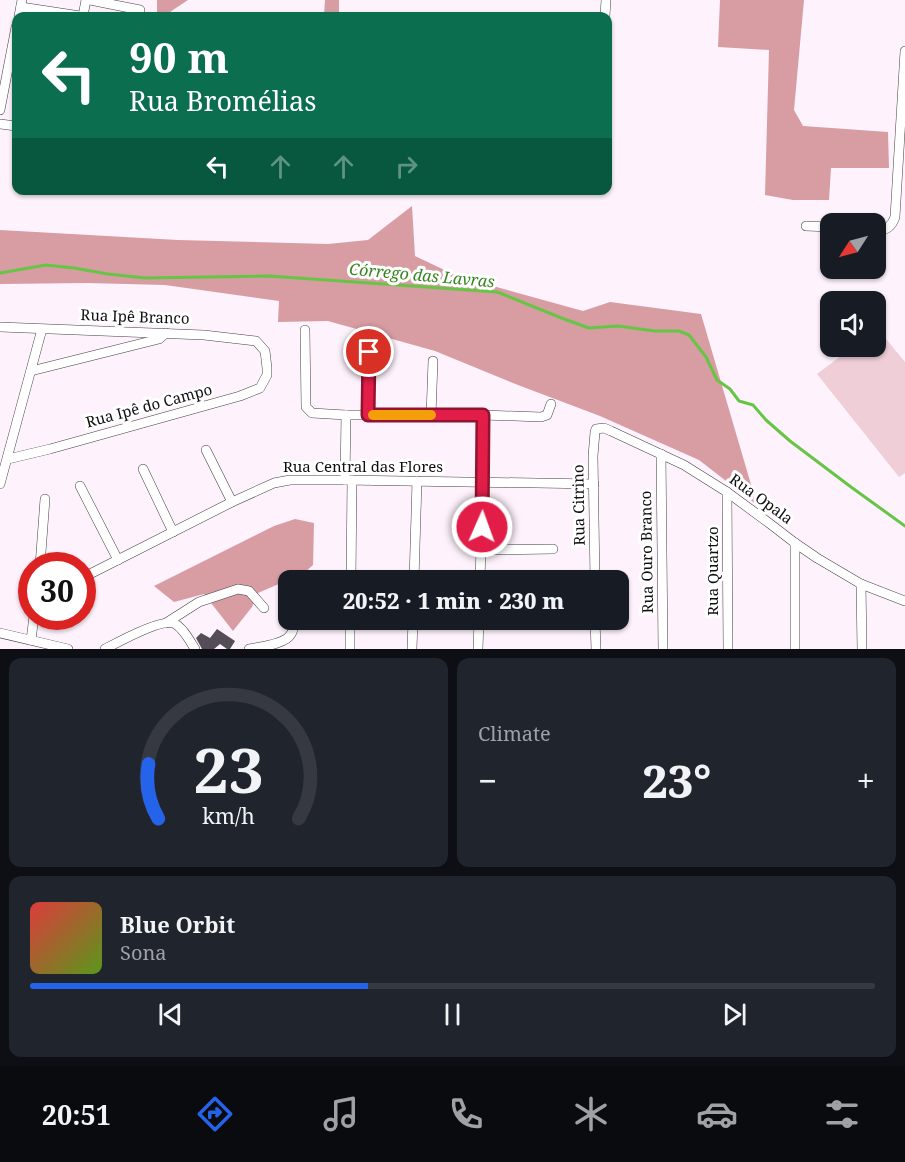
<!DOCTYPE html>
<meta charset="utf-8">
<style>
:root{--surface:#171b24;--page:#20242c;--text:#f1f3f6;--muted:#9ea1a6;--line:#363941;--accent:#2563eb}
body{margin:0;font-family:"Noto Serif",serif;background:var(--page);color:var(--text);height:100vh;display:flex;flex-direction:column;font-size:22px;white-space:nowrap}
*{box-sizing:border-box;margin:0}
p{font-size:20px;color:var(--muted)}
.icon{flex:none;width:33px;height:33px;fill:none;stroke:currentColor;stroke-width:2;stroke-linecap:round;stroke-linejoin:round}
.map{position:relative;height:649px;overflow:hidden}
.sheet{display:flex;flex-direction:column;gap:9px;padding:9px;background:#0d0f14;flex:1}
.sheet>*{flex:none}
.top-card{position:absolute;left:12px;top:12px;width:600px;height:183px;border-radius:12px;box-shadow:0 2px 4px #0004;background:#0b6e4f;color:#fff;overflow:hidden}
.needle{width:39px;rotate:234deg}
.tools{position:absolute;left:820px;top:213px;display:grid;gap:12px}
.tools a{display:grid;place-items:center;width:66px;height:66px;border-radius:12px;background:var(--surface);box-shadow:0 2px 4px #0004;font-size:30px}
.speed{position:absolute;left:18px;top:552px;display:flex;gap:12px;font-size:30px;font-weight:700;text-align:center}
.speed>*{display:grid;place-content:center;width:78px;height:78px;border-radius:50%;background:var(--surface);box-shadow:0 2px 4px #0004;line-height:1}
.speed .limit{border:9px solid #d22;background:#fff;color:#111}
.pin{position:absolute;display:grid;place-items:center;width:51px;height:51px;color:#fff;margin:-26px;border:3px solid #fff;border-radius:50%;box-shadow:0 2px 6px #0007}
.me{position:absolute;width:66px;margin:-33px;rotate:2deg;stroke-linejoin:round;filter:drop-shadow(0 0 4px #0008)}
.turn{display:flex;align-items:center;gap:21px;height:126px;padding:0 18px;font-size:27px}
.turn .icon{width:78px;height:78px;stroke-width:2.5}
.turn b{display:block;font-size:42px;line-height:51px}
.lanes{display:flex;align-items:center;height:57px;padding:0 18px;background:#0003;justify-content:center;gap:30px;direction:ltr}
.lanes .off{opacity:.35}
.big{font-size:45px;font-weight:800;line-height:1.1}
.sheet .tile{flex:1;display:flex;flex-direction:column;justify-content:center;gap:9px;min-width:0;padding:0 21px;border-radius:12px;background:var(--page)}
.sheet .dial{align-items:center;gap:0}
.dial svg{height:156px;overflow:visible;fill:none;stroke:var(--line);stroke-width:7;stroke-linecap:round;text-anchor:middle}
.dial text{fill:var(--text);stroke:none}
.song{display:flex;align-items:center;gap:18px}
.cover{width:72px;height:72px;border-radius:9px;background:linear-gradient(135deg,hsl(0 70% 55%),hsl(90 70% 35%))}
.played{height:6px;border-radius:3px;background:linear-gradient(90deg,var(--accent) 40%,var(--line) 40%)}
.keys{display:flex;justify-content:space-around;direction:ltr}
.heat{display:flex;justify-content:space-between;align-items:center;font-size:33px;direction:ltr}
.sheet .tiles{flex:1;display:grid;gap:9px;grid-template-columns:1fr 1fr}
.tile:last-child{grid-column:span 2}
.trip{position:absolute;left:278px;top:570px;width:351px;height:60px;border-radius:12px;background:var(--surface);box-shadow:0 2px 4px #0004;font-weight:800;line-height:60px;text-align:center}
.menu{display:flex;height:96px;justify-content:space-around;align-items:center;background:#090b0e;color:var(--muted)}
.menu .icon{width:42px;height:42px}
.menu .active{color:var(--accent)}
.menu b{font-size:27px;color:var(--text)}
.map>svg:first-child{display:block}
.forest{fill:#d79da3}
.pitch{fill:#efced8}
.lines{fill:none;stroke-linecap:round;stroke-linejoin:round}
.stream{stroke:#66c545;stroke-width:3}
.building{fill:#544c57}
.minor-casing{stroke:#424242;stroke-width:10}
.minor{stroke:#fff;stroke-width:9}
.route-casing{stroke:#92132f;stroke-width:15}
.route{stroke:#e11d48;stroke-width:10}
.slow{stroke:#f59e0b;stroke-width:10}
.labels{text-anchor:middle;stroke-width:6;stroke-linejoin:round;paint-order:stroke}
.street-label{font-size:15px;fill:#0f0f0f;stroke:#fff}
.water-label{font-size:16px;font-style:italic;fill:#35851e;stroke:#fff}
</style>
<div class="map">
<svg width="905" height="649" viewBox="0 0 905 649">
<rect width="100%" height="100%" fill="#fef2fc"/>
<g class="forest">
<path d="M157 0H188L164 16H157Z"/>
<path d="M325 0H339V16H324Z"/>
<path d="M720 0H804L794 110 803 126 888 132 889 168H831L829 200H793L765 195 769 50 718 47Z"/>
<path d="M412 206 415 256 457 276 583 311 610 302 701 314 757 505 699 460 600 416 518 385 435 351 328 321 278 322 279 301 165 285 87 283 0 284V230L178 240 328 244 368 240Z"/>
<path d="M295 519 314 523 313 565 304 573 258 593 252 607 233 631 204 594 174 602 154 586 274 526Z"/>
</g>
<path class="pitch" d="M877 328 905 362V473L899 477 817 374 853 347 876 346V329Z"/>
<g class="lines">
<path class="stream" d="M0 273 46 265 74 268 108 274 145 278 269 276 497 292 564 319 589 328 618 326 655 331H679L689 335 706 357 717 380 730 389 739 401 753 405 766 420 790 441 851 487 905 526"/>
</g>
<path class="building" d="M217 629 235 641 230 649H227L220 644 214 649H202L196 638 201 633 210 638Z"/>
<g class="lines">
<defs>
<g id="minor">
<path d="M90 0 140 10"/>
<path d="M21 7 80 16"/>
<path d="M19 16 22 0"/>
<path d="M83 16 86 0"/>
<path d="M605 16 606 0"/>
<path d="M0 110 16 27"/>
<path d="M0 124 16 126"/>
<path d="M806 226 831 227"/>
<path d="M876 230C886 231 892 226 895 217L905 51"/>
<path d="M0 327 204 335 256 341 265 351 267 368V375L260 388 240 396 50 449 8 459"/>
<path d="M305 330 306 407 312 413 346 415H484L541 417 547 415 551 404"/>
<path d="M31 371 159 339 166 333"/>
<path d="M368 415 369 352"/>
<path d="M431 415 433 361"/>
<path d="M206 450 232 502"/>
<path d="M661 454 663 649"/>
<path d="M143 469 173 532"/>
<path d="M345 480 346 415"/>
<path d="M0 484 42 329"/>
<path d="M80 486 118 560"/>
<path d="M727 492 728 649"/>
<path d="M481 550 553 549"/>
<path d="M40 566 45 499"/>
<path d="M82 578 232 502 274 483 290 480H345L594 484"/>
<path d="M351 580 352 480"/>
<path d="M414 580 417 481"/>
<path d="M480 580 483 482 484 415"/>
<path d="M595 580 593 456 595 432 596 429 604 428 611 431 684 465 727 492 769 523 795 543 817 558 861 584 905 601"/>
<path d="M861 584 862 649"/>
<path d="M595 620 596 649"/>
<path d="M166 623 199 602 238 589 249 591 264 608"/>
<path d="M0 633 68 649"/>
<path d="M31 640 34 616"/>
<path d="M105 649C118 642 160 619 173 623 182 626 190 641 195 649"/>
<path d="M249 649C260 647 286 644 291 634 294 630 294 624 294 620"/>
<path d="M350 649V620"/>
<path d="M412 649 413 620"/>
<path d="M478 649 479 620"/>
<path d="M795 649V543"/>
</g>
</defs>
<use href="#minor" class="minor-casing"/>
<use href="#minor" class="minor"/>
</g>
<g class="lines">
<defs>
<path id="route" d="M369 352 368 415H483L482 527"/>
</defs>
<use href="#route" class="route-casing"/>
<use href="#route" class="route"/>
<path class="slow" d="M373 415H431"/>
</g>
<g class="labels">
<g class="street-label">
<text transform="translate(135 317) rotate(2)" y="5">Rua Ipê Branco</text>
<text transform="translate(149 406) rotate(-15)" y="5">Rua Ipê do Campo</text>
<text x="363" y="472">Rua Central das Flores</text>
<text transform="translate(761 499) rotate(36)" y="5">Rua Opala</text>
<text transform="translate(579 505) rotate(-91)" y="5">Rua Citrino</text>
<text transform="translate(647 552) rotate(-91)" y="5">Rua Ouro Branco</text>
<text transform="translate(713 571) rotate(-90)" y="5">Rua Quartzo</text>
</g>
<g class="water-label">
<text transform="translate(422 275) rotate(5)" y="6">Córrego das Lavras</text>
</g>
</g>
</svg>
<div class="tools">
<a><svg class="needle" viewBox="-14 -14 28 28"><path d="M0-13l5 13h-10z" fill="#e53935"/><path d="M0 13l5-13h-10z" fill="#9ea1a6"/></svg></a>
<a><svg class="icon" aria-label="sound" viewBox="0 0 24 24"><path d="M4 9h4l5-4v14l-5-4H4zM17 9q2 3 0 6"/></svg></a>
</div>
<div class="speed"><div class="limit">30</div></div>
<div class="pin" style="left:369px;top:352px;background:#d93025"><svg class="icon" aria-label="arrive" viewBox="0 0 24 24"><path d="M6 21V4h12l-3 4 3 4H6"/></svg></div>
<svg class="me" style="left:482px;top:527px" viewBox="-20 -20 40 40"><circle r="17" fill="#e11d48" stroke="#fff" stroke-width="3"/><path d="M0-11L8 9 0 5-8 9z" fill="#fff"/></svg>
<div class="trip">20:52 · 1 min · 230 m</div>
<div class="top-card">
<div class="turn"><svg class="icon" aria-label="left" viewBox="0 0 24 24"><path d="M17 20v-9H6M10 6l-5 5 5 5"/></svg><div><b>90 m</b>Rua Bromélias</div></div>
<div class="lanes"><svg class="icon" aria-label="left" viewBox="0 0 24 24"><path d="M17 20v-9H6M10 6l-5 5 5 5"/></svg><svg class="icon off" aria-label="ahead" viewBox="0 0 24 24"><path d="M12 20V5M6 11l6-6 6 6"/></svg><svg class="icon off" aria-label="ahead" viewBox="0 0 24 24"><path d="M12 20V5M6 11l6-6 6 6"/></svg><svg class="icon off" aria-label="right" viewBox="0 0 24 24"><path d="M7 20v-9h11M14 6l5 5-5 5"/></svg></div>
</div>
</div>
<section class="sheet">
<div class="tiles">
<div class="tile dial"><svg viewBox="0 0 100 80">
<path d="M14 69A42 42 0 1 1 86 69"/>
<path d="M14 69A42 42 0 0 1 9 41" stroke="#2563eb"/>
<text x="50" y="56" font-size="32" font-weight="700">23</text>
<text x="50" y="72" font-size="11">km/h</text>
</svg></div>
<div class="tile"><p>Climate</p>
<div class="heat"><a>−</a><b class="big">23°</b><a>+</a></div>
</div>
<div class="tile">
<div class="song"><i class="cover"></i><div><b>Blue Orbit</b><p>Sona</p></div></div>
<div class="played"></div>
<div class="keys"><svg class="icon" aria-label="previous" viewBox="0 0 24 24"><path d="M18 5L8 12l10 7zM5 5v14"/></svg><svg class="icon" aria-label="pause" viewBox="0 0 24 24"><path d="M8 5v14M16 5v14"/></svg><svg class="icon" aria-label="next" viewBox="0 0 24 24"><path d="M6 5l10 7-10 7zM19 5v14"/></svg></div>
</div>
</div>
</section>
<nav class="menu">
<b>20:51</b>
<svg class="icon active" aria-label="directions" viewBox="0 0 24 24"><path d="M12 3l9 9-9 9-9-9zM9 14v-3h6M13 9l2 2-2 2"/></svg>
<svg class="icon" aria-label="music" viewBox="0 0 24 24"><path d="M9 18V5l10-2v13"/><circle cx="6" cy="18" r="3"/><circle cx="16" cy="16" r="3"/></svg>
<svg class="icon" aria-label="phone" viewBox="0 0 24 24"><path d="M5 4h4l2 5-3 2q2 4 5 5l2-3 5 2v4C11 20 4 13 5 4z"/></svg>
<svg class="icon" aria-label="climate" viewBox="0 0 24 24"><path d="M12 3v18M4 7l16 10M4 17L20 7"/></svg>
<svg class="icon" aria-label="car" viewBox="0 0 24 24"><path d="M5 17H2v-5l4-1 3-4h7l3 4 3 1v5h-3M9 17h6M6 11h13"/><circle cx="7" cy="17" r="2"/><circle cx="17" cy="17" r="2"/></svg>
<svg class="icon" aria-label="filters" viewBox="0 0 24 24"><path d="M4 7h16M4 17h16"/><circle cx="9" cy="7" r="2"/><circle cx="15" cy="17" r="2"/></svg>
</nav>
